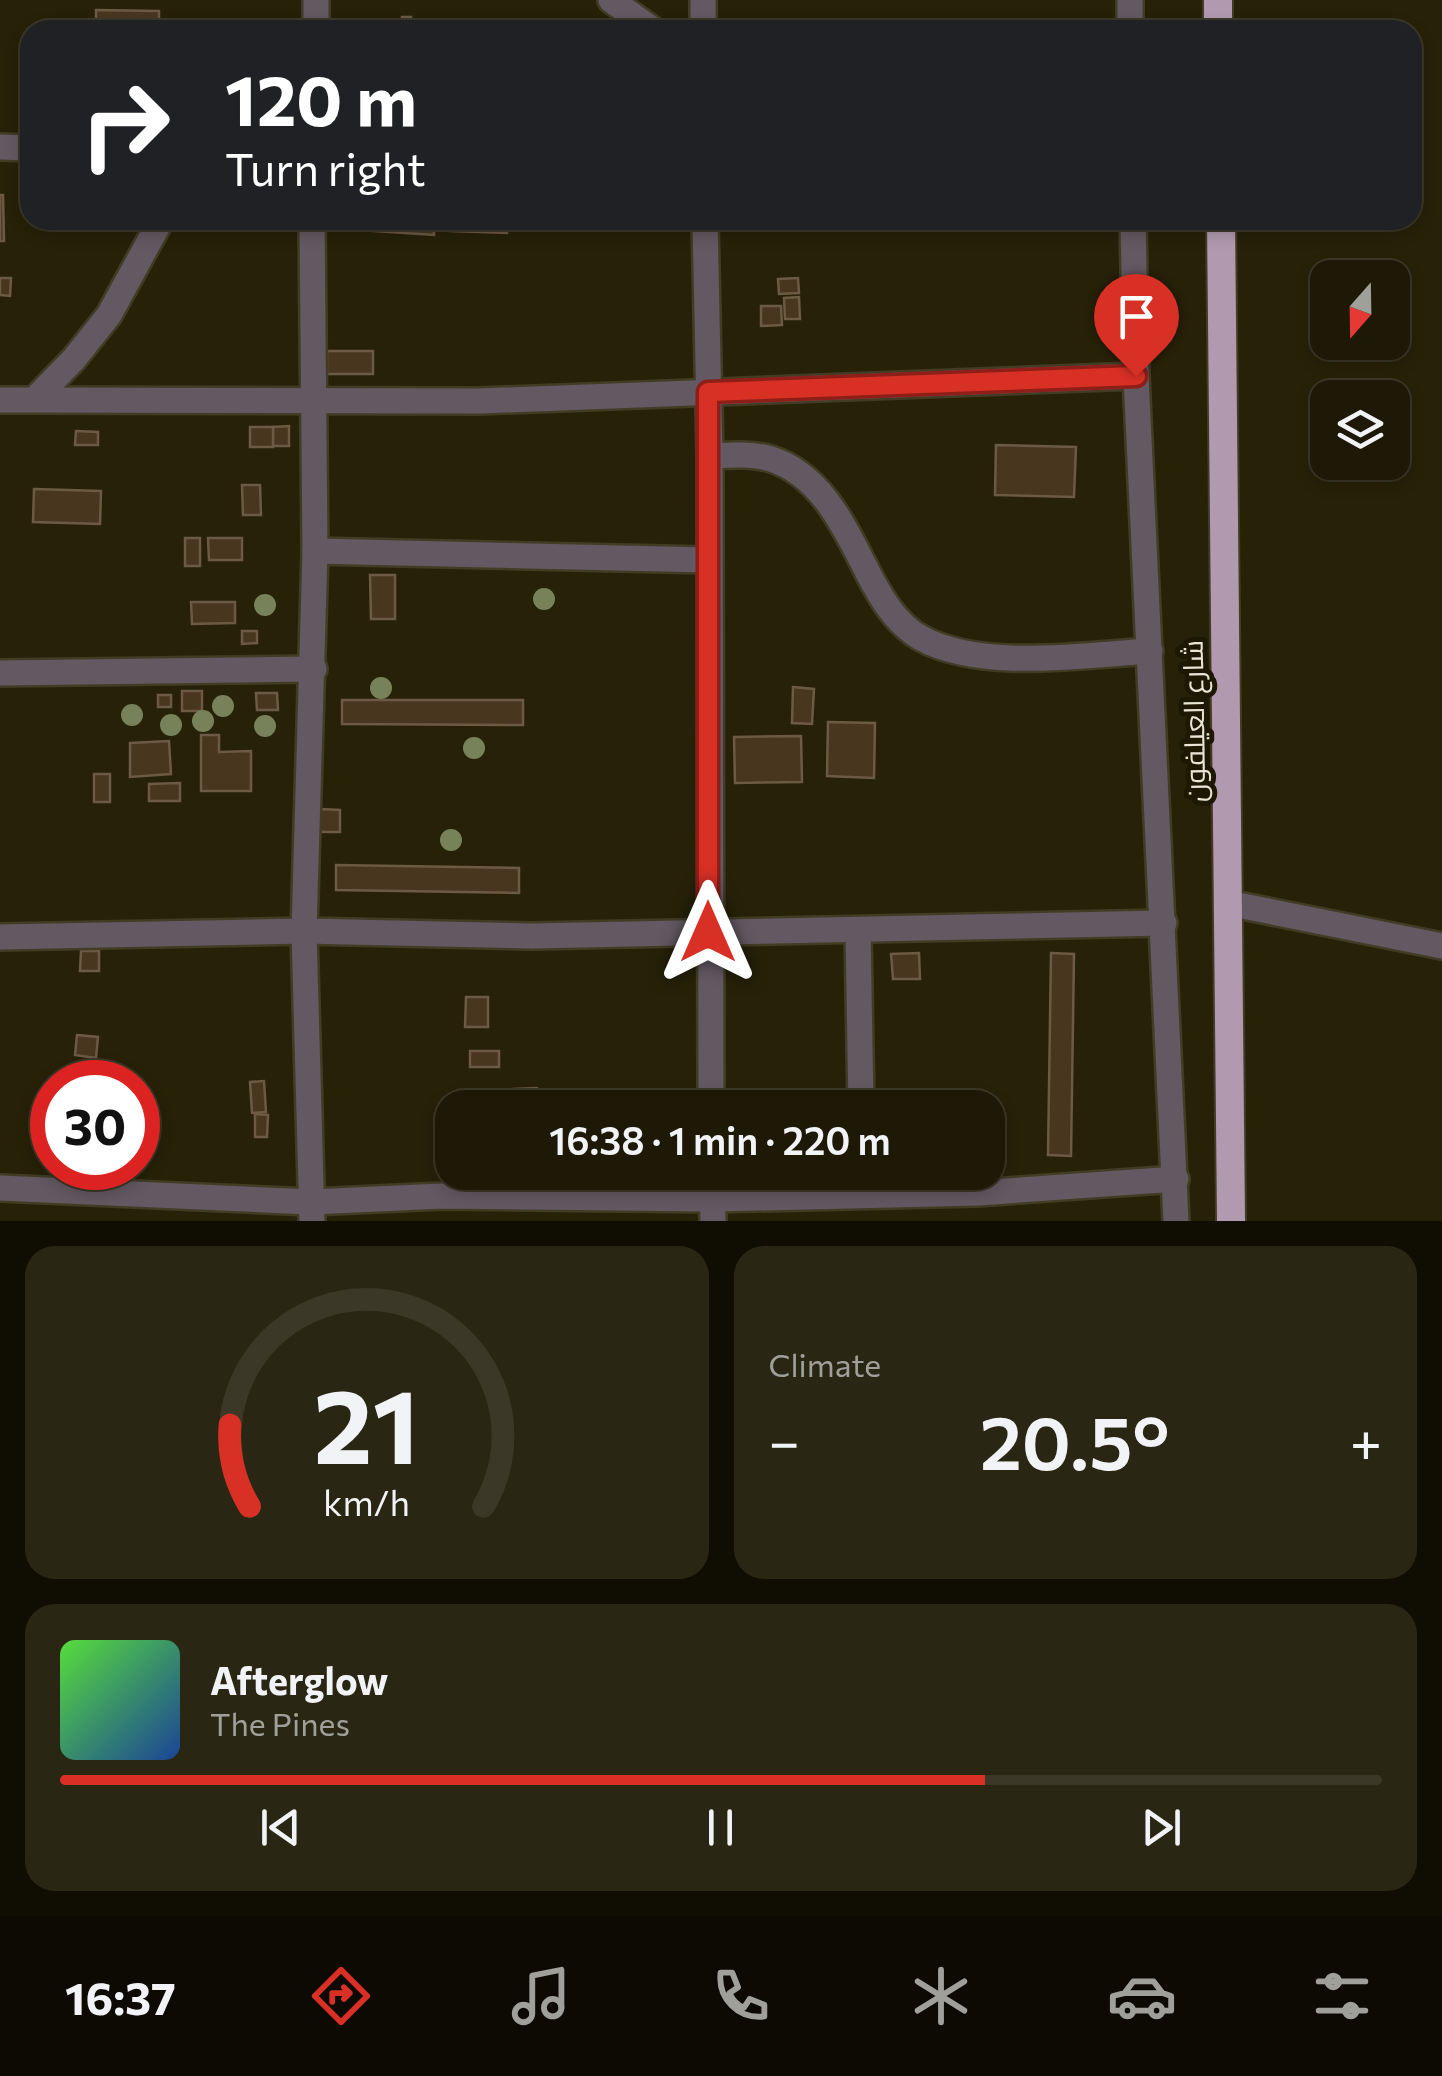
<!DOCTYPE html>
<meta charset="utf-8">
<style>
:root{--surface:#1d1906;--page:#2a2614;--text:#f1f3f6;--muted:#a0a09b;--line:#3b3828;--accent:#d93025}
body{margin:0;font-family:Commissioner,Cairo,sans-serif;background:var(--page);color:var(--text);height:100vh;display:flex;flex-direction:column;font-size:38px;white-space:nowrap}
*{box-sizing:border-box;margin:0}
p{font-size:32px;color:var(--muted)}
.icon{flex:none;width:55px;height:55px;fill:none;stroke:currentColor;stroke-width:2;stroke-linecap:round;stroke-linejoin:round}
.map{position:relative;height:1221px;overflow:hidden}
.panel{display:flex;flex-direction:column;gap:25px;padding:25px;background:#100e03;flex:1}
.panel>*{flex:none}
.guide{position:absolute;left:20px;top:20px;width:1402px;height:210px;border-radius:30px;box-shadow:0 5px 15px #0003,0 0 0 2px var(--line);background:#202124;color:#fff;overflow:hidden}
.needle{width:65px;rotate:200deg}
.tools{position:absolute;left:1310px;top:260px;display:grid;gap:20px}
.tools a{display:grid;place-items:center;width:100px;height:100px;border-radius:20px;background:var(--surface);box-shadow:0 5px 15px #0003,0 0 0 2px var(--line);font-size:50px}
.speed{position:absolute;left:30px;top:1060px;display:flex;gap:20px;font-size:50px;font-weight:700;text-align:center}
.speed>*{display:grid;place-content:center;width:130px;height:130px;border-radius:50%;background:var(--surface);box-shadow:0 5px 15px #0003,0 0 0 2px var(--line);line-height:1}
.speed .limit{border:15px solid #d22;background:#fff;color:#111}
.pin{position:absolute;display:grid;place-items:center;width:85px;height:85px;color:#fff;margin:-102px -42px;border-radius:50% 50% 50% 0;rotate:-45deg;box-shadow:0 0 10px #0007}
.pin .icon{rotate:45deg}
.me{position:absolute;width:110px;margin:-55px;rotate:0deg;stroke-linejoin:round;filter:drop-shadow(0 0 8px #0008)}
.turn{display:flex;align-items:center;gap:35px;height:210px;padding:0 40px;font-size:45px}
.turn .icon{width:130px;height:130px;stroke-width:2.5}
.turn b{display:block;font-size:70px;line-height:85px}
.big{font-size:75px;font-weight:600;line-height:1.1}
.panel .widget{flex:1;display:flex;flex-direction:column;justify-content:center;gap:15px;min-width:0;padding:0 35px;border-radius:30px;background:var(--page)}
.panel .dial{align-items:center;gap:0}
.dial svg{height:260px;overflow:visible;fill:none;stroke:var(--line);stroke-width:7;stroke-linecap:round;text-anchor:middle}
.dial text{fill:var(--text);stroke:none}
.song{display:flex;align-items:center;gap:30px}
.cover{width:120px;height:120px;border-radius:15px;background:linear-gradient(135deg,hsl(110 70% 55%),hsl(220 70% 35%))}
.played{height:10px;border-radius:5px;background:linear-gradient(90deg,var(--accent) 70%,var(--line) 70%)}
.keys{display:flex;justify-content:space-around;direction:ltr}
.heat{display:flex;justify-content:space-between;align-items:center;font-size:55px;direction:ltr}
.panel .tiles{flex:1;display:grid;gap:25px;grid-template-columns:1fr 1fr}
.widget:last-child{grid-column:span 2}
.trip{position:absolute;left:435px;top:1090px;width:570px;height:100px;border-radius:30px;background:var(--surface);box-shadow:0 5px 15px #0003,0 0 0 2px var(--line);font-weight:600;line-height:100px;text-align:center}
.menu{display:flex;height:160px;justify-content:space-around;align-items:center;background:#0c0a02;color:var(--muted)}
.menu .icon{width:70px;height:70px}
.menu .on{color:var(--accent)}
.menu b{font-size:45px;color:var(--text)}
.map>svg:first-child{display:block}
.building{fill:#48361f;stroke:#6c5a44;stroke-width:2.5}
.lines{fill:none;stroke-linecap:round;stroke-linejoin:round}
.minor-casing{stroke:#423c25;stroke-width:30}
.trunk-casing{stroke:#423c25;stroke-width:32}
.minor{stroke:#635962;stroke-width:25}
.trunk{stroke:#b19ab0;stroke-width:28}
.tree{fill:#77825a}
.route-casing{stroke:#8d1f18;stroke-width:25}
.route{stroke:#d93025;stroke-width:18}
.labels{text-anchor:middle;stroke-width:10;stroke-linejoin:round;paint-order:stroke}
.street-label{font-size:28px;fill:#e8e5d6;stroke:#1d1801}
</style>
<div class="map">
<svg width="1442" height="1221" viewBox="0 0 1442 1221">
<rect width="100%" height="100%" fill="#272108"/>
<g class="building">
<path d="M96 10 159 11V30H96Z"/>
<path d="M402 17H411L410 30H401Z"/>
<path d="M332 25 392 28V30H331Z"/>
<path d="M0 195H3L4 241H0Z"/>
<path d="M331 220H434V235L330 228Z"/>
<path d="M450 220H508L507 233 450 231Z"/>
<path d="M0 278H11L10 296 0 295Z"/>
<path d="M798 278 799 293 779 294 778 279Z"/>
<path d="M799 297 800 319H785L784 298Z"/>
<path d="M761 306H781L782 325 761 326Z"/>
<rect x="327" y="351" width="46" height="23"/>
<path d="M289 426V446H273V427Z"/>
<rect x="250" y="427" width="23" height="20"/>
<path d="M76 431 98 432V445H75Z"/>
<path d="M996 445 1076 447 1074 497 995 495Z"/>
<path d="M242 485H260L261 515H243Z"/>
<path d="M34 489 101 491 100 524 33 522Z"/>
<rect x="185" y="538" width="15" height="28"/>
<path d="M208 538H242V560H209Z"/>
<path d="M370 575H395V619H371Z"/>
<path d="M191 602H235V623L192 624Z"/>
<path d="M242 631H257V643L242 644Z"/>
<path d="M793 687 814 689 812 724 792 723Z"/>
<rect x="182" y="691" width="20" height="20"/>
<path d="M256 693H277L278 710H257Z"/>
<rect x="158" y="695" width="13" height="12"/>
<path d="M342 700H523V725L342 724Z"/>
<path d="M828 722 875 723 874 778 827 776Z"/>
<path d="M201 735H219V752L251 751V791H201Z"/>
<path d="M801 736 802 782 735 783 734 737Z"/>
<path d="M169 741 171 774 130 777V743Z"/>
<rect x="94" y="774" width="16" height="28"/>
<path d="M180 783V801H149V784Z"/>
<path d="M320 809 340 810V832H320Z"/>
<path d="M336 865 519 868V893L336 890Z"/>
<path d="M81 951H99V971H80Z"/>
<path d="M919 953 920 979H893L891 954Z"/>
<path d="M1051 953 1074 954 1071 1156 1048 1155Z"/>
<path d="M466 997H488V1027H465Z"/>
<path d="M77 1035 98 1037 96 1058 75 1055Z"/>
<rect x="470" y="1051" width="29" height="16"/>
<path d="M264 1081 266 1112 252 1113 250 1082Z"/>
<path d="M537 1088V1108H513V1089Z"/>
<path d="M255 1114 268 1115 267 1137H255Z"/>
</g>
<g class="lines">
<defs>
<g id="minor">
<path d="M611 0 653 30"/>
<path d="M703 0V30"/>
<path d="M1130 0V30"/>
<path d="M316 30V0"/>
<path d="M0 147 30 148"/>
<path d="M705 220 710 456 711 1108"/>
<path d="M1133 220 1136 376 1176 1221"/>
<path d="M36 398 74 359 109 315 161 220"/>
<path d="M0 400 479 401 1136 376"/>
<path d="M710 456C729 455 752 453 771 459 822 475 846 530 868 573 881 598 896 624 921 638 981 671 1084 655 1150 651"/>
<path d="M315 551 708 560"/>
<path d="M0 673 314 669"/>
<path d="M1228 903 1442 946"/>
<path d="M858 930 861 1108"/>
<path d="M0 937 304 931 532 936 1164 923"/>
<path d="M712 1172 713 1221"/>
<path d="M0 1188 311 1202 442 1196 713 1199 978 1193 1176 1179"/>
<path d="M312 1221 304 931 315 551 312 220"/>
</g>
<g id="trunk">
<path d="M1218 0V30"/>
<path d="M1221 220 1231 1221"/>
</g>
</defs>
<use href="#minor" class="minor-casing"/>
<use href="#trunk" class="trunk-casing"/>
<use href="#minor" class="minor"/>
<use href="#trunk" class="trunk"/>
</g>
<g class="tree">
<circle cx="544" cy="599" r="11"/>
<circle cx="265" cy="605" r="11"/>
<circle cx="381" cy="688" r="11"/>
<circle cx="223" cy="706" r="11"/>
<circle cx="132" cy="715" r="11"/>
<circle cx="203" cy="721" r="11"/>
<circle cx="171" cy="725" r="11"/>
<circle cx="265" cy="726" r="11"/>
<circle cx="474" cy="748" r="11"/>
<circle cx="451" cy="840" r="11"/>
</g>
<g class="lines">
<defs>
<path id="route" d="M708 932V392L1136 376"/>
</defs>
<use href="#route" class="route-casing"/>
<use href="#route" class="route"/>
</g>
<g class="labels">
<g class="street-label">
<text transform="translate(1194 721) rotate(-91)" y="10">شارع العيلفون</text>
</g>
</g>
</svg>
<div class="tools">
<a><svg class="needle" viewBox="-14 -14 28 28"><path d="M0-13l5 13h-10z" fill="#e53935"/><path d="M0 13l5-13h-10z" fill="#a0a09b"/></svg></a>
<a><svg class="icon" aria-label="layers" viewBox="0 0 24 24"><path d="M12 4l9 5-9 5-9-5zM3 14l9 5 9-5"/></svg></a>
</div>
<div class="speed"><div class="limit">30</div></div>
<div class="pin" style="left:1136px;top:376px;background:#d93025"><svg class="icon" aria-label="arrive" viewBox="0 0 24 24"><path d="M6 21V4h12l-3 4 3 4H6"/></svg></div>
<svg class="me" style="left:708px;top:932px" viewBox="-20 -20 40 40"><path d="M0-17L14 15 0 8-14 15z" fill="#d93025" stroke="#fff" stroke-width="4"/></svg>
<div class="trip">16:38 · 1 min · 220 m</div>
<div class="guide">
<div class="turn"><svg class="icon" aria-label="right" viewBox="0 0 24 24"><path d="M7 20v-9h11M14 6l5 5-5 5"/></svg><div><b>120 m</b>Turn right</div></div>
</div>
</div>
<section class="panel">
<div class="tiles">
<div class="widget dial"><svg viewBox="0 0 100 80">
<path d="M14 69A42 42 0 1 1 86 69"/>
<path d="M14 69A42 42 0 0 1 8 44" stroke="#d93025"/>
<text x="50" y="56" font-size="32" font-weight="700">21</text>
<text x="50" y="72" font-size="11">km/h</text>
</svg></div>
<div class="widget"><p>Climate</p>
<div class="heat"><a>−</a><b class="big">20.5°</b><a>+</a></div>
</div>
<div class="widget">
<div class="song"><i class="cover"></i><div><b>Afterglow</b><p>The Pines</p></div></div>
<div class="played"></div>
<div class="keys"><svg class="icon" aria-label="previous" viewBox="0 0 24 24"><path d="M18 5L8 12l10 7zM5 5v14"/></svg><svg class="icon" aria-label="pause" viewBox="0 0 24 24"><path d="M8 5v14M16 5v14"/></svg><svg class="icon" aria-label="next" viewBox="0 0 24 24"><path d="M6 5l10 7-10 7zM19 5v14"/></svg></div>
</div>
</div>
</section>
<nav class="menu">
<b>16:37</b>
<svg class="icon on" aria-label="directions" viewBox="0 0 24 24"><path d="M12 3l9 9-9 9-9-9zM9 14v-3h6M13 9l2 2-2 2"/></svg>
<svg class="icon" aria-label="music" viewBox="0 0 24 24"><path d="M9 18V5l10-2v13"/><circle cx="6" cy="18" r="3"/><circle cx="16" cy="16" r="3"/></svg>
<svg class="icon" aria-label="phone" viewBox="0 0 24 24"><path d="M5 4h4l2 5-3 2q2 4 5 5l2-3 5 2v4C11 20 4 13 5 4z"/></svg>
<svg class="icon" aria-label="climate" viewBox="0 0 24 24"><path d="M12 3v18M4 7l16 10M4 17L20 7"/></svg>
<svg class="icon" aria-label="car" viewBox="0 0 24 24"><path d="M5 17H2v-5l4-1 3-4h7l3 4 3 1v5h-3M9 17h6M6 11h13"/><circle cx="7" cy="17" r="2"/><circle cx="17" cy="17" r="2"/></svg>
<svg class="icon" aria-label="filters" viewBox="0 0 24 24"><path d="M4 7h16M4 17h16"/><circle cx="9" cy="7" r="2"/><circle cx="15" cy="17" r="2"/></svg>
</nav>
